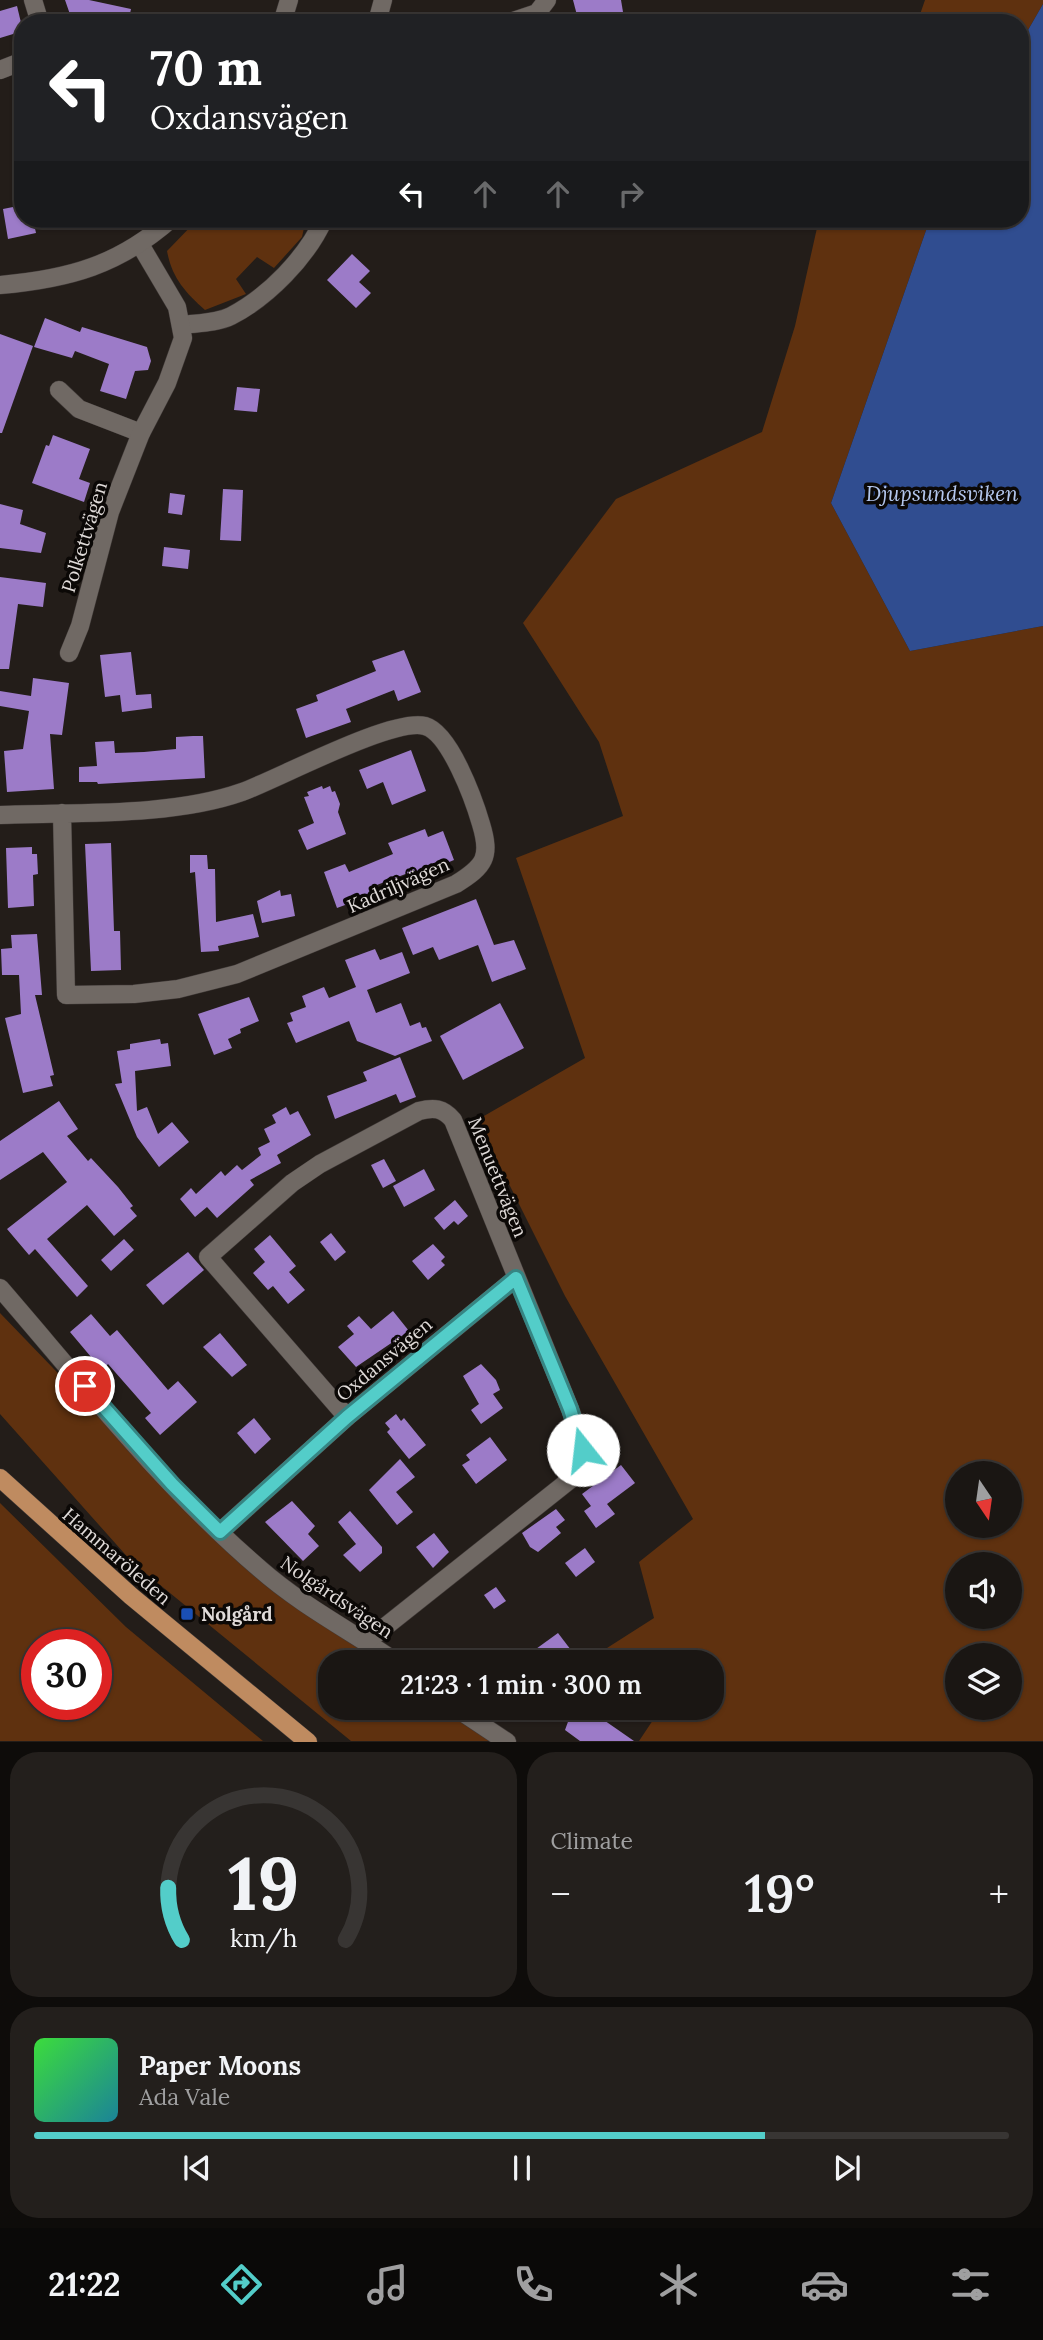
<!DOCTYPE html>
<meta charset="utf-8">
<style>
:root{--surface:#1a1613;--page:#231f1c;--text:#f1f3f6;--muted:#9f9fa0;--line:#383533;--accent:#53cdc9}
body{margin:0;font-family:Lora,serif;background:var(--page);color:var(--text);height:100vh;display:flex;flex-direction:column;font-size:26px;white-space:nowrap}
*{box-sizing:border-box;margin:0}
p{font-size:23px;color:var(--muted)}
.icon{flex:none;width:38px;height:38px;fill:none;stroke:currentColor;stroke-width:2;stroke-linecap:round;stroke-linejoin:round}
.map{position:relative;height:1742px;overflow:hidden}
.panel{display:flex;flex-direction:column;gap:10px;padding:10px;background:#0e0c0a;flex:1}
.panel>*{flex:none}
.guide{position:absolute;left:14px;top:14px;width:1015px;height:214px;border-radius:28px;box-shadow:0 2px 5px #0004,0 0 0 2px var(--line);background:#202124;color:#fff;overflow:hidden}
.needle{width:46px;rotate:167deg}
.controls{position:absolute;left:945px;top:1461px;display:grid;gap:14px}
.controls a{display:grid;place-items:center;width:77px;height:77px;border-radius:50%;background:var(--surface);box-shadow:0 2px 5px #0004,0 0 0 2px var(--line);font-size:35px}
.speed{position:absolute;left:21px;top:1629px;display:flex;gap:14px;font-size:35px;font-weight:700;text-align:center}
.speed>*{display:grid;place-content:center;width:91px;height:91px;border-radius:50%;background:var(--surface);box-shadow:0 2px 5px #0004,0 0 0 2px var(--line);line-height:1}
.speed .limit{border:10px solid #d22;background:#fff;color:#111}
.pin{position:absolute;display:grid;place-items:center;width:60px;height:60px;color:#fff;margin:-30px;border:4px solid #fff;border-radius:50%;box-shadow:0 2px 7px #0007}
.me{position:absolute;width:77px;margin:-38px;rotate:344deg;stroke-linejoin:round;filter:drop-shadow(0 0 5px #0008)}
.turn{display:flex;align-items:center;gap:24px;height:147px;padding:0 21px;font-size:32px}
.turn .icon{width:91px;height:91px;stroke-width:2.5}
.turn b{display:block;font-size:49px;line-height:60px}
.lanes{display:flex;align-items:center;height:66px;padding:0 21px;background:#0003;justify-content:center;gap:35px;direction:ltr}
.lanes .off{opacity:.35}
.big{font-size:52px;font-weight:600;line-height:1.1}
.panel .widget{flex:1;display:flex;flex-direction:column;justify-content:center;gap:10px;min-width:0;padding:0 24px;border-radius:28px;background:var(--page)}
.panel .dial{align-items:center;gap:0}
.dial svg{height:182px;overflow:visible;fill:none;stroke:var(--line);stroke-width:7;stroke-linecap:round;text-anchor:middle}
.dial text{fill:var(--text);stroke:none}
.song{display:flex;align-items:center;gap:21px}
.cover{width:84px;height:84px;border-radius:10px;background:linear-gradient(135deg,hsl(120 70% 55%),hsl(190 70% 35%))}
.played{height:7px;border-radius:4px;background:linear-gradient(90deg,var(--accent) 75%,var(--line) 75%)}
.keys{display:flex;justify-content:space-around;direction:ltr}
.heat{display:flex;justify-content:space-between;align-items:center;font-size:38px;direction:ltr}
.panel .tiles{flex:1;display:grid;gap:10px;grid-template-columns:1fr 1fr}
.widget:last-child{grid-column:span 2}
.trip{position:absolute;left:318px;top:1650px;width:406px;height:70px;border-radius:28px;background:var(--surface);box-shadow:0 2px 5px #0004,0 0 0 2px var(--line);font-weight:600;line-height:70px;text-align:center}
.dock{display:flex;height:112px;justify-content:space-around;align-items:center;background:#0a0908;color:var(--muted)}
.dock .icon{width:49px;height:49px}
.dock .active{color:var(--accent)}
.dock b{font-size:32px;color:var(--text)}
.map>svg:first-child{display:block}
.green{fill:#5f310f;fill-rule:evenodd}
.water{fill:#304d90}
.building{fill:#9c7bc8}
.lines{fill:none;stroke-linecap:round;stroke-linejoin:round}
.minor-casing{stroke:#403a38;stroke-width:19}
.tertiary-casing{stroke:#403a38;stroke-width:19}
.primary-casing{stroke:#403a38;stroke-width:19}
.minor{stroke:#706964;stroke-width:18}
.tertiary{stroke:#706964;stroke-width:18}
.primary{stroke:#bf8b60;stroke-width:18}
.route-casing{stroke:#368583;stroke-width:18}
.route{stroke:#53cdc9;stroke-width:12}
.transit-dot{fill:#1a4fb4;stroke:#0b0806;stroke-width:2.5}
.labels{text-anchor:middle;stroke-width:7;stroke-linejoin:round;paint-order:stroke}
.street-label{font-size:19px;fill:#e0dbd9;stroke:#0b0806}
.poi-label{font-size:19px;font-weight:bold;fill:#e0dbd9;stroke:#0b0806;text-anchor:start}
.water-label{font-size:21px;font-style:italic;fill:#b3c6ed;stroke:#0b0806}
</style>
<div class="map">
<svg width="1043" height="1742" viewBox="0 0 1043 1742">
<rect width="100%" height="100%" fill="#231d19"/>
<g class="green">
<path d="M925 0H1043V4L1020 44V23H917Z"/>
<path d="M198 219H306L302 237 274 268 257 257 236 279 246 294 205 310C185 292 172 278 167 251Z"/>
<path d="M819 219H930L831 503 910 651 1043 626V1741H639L659 1711 657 1708H712V1662H619L607 1648 654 1618 639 1562 693 1519 565 1296 477 1120 585 1058 516 858 623 816 599 742 523 623 616 499 762 432 795 326ZM957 1474H1010V1526H957ZM957 1564H1010V1617H957ZM957 1656H1010V1708H957Z"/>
<path d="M0 1313 211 1532 384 1662H331V1708H447L493 1741H351L132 1562 0 1414Z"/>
<path d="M0 1503 126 1627 263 1741H0ZM96 1645V1704H37V1645Z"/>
</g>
<path class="water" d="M1043 4V626L910 651 831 503 930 219H1020V44Z"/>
<g class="building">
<path d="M65 0H89L131 9 128 23 96 18 98 23H73Z"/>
<path d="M573 0H621L623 12 579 23Z"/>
<path d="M17 6 23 31 0 38V11Z"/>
<path d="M23 205V219H33L36 233 8 239 3 209Z"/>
<path d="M352 254 370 271 359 282 371 293 356 308 327 280Z"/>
<path d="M45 318 80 332 82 327 147 347 151 361 148 370 135 371 126 399 100 391 109 364 75 351 72 358 34 347Z"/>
<path d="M0 334 33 346 2 433H0Z"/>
<path d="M237 387 260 389 257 412 234 410Z"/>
<path d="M53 435 90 449 79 479 90 483 84 502 32 483 46 445 49 446Z"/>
<path d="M223 489 243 490 241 541 220 540Z"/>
<path d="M170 493 185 495 182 515 168 513Z"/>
<path d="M0 504 23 510 20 524 46 533 41 553 0 548Z"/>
<path d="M164 547 190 550 188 569 162 566Z"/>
<path d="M0 577 46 583 43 607 18 604 9 669H0Z"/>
<path d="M404 650 421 692 398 701 394 690 346 709 351 722 306 738 296 709 318 701 316 695 376 671 372 661Z"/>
<path d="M131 652 136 695 151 694 152 708 122 712 120 695 105 697 100 655Z"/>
<path d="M33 678 69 683 62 735 50 734 54 789 7 792 4 751 23 749 29 711 0 706V691L31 696Z"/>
<path d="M193 736H203L205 778 98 784 97 782H79V767L97 766 95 742 114 741 115 753 144 752 176 749V737Z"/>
<path d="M411 750 426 791 392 805 383 782 367 789 359 770Z"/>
<path d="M322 786 323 789 330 786 332 792 335 791 340 804 338 812 346 834 307 850 298 830 314 823 304 797 309 796 307 792Z"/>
<path d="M425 829 428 837 443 831 454 860 418 875 416 870 369 888 372 895 337 908 324 872 345 864 349 872 393 854 388 843Z"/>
<path d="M111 843 114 931H120L121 970 91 971 85 844Z"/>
<path d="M32 847V854H37L38 874 33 875 34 906 8 908 6 848Z"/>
<path d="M190 855H207L208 869H215L216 922 253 914 259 937 218 946 219 951 201 952 195 872 190 873Z"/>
<path d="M280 890 281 896 291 894 295 916 262 923 257 901Z"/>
<path d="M476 899 494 945 514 940 526 969 492 982 478 945 439 960 433 947 413 955 402 928Z"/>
<path d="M37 934 42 995H35L54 1075 50 1076 53 1086 23 1093 5 1018 21 1014 19 975H2L1 949 12 948 11 935Z"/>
<path d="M375 949 380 960 402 952 410 973 367 990 376 1013 401 1003 410 1026 420 1022 422 1028 426 1027 432 1041 395 1056 357 1041 349 1021 296 1043 287 1023 293 1021 290 1013 306 1007 302 996 324 987 329 998 356 987 345 960Z"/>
<path d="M249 997 259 1021 240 1029 241 1033 228 1039 232 1048 214 1055 198 1014Z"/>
<path d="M500 1003 524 1048 463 1080 440 1036Z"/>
<path d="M160 1039 161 1044 168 1043 171 1066 135 1071 137 1111 147 1107 158 1134 172 1122 189 1142 159 1167 137 1137 115 1084 122 1083 117 1051 130 1049V1044Z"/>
<path d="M400 1057 416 1097 400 1103 396 1094 335 1119 327 1096 367 1081 363 1072Z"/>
<path d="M59 1101 78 1129 67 1136 88 1161 91 1158 118 1187 133 1206 130 1208 137 1216 114 1236 87 1205 47 1239 88 1286 77 1297 35 1249 29 1255 7 1229 67 1182 43 1152 0 1180V1141Z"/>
<path d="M286 1107 290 1115 298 1111 311 1135 277 1155 281 1163 250 1180 254 1185 217 1218 207 1207 195 1217 180 1199 191 1188 196 1194 221 1171 225 1176 237 1165 242 1170 261 1155 258 1148 270 1142 264 1129 276 1123 272 1115Z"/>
<path d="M384 1159 396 1181 383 1188 371 1165Z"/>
<path d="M424 1169 435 1190 404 1207 393 1186Z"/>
<path d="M455 1200 468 1216 458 1225 454 1221 444 1230 434 1218Z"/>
<path d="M331 1233 346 1252 335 1261 320 1242Z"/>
<path d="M270 1235 296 1266 289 1272 305 1290 288 1304 273 1286 268 1290 253 1273 265 1262 254 1249Z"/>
<path d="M124 1239 134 1250 111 1271 101 1260Z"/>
<path d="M433 1244 445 1257 441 1261 445 1265 428 1280 412 1261Z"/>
<path d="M188 1252 204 1270 163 1305 146 1285Z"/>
<path d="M393 1311 409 1331 356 1367 338 1347 354 1334 347 1326 359 1316 371 1329Z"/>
<path d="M91 1314 110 1336 117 1330 168 1390 178 1381 197 1402 160 1435 145 1418 151 1413 108 1364 102 1370 70 1332Z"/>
<path d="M220 1333 247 1365 232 1377 203 1347Z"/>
<path d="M481 1364 496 1380 500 1390 493 1394 503 1408 481 1424 471 1410 479 1404 463 1376Z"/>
<path d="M396 1414 401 1421 404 1418 426 1445 409 1459 387 1432 390 1429 385 1423Z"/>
<path d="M254 1418 271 1439 255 1454 237 1433Z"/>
<path d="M490 1437 507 1460 476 1484 462 1465 470 1460 466 1455Z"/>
<path d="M400 1459 415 1477 396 1492 413 1512 397 1525 369 1490Z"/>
<path d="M621 1465 635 1483 607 1504 615 1514 596 1528 584 1511 591 1506 582 1494Z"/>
<path d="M292 1501 315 1526 308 1534 319 1546 303 1561 265 1522Z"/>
<path d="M556 1509 565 1520 556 1527 561 1533 538 1552 530 1547 522 1533Z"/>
<path d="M350 1511 382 1547V1553L360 1572 343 1555 356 1544 338 1522Z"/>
<path d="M434 1533 449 1552 433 1568 416 1547Z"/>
<path d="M585 1548 595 1562 576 1577 565 1563Z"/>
<path d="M496 1587 506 1601 494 1609 484 1595Z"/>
<path d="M558 1633 574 1654 563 1662H518Z"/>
<path d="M573 1708H601L598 1716 634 1741H580L565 1730Z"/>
</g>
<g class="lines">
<defs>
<g id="minor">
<path d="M33 0 40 23"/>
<path d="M383 0 377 22 400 23"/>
<path d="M507 23 537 13 547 0"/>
<path d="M0 70 23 61"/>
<path d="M183 325C198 323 217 323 231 316 268 297 307 257 324 219"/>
<path d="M59 390 79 409 141 433"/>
<path d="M69 653 80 626 110 512 141 433 167 383 183 338 177 307 141 246"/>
<path d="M0 815C75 812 171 817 242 792 278 779 393 717 425 726 450 733 474 800 481 824 491 857 485 866 456 884L237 974 178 989 134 994 66 995 62 813"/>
<path d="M0 1288C83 1384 163 1486 260 1569 302 1606 351 1631 396 1662"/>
<path d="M347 1417 208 1257 292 1183 320 1164 419 1111C434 1107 443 1108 453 1120L570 1409C580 1437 590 1452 571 1479L366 1642"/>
<path d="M220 1532 347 1417 516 1278"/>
<path d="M456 1708 507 1742"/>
</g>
<g id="tertiary">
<path d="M282 23 289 0"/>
<path d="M0 285C69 279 119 265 171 219"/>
</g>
<path id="primary" d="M0 1478 131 1596 308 1742"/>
</defs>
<use href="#minor" class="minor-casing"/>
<use href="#tertiary" class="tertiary-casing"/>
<use href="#primary" class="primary-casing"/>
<use href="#minor" class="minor"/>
<use href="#tertiary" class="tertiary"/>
<use href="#primary" class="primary"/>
</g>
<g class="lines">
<defs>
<path id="route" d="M85 1386 172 1484 220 1532 347 1417 516 1278 570 1409 583 1450"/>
</defs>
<use href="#route" class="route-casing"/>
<use href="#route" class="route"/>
</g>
<rect class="transit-dot" x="180" y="1607" width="14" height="14" rx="3.5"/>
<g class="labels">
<g class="street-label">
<text transform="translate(84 537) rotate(-73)" y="7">Polkettvägen</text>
<text transform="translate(398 885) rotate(-24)" y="7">Kadriljvägen</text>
<text transform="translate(498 1177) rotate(68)" y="7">Menuettvägen</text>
<text transform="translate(384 1359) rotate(-40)" y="7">Oxdansvägen</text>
<text transform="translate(117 1556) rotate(41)" y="7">Hammaröleden</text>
<text transform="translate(337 1597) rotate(34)" y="7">Nolgårdsvägen</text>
</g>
<g class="poi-label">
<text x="201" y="1621">Nolgård</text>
</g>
<g class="water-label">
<text x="942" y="501">Djupsundsviken</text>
</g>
</g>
</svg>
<div class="controls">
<a><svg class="needle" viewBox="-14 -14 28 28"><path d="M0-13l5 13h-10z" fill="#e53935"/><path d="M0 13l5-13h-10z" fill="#9f9fa0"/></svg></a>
<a><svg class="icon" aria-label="sound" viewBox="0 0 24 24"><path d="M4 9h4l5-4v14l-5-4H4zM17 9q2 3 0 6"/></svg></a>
<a><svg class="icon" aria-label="layers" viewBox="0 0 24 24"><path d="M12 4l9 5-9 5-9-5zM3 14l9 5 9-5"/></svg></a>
</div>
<div class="speed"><div class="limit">30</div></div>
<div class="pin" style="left:85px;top:1386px;background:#d93025"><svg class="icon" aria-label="arrive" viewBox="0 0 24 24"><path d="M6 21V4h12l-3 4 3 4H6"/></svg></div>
<svg class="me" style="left:583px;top:1450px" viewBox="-20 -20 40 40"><circle r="19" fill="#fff"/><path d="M0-13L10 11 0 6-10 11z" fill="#53cdc9"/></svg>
<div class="trip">21:23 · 1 min · 300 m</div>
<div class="guide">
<div class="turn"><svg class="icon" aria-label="left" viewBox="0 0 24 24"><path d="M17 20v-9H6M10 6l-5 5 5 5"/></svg><div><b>70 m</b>Oxdansvägen</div></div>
<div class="lanes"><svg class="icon" aria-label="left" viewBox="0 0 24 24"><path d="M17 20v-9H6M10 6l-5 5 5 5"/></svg><svg class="icon off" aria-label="ahead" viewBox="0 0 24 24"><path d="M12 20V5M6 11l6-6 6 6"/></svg><svg class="icon off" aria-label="ahead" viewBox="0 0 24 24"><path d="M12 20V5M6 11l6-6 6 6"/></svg><svg class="icon off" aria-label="right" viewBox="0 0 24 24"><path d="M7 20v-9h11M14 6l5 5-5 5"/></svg></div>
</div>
</div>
<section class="panel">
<div class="tiles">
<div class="widget dial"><svg viewBox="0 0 100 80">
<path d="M14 69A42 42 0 1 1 86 69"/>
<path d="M14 69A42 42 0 0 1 8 46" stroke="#53cdc9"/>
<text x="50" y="56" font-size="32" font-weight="700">19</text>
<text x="50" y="72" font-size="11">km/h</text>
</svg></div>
<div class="widget"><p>Climate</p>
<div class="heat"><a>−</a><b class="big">19°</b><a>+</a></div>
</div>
<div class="widget">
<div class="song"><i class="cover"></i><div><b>Paper Moons</b><p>Ada Vale</p></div></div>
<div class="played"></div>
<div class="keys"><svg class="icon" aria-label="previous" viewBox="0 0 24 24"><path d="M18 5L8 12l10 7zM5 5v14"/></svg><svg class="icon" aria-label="pause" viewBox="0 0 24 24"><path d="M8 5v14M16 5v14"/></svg><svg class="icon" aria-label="next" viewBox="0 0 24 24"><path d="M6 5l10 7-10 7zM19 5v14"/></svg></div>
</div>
</div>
</section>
<nav class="dock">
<b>21:22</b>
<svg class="icon active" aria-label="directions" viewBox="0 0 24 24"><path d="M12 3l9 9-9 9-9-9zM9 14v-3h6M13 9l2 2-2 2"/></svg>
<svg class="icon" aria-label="music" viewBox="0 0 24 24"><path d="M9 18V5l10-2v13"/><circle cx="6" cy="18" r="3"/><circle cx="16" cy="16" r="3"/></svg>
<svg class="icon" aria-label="phone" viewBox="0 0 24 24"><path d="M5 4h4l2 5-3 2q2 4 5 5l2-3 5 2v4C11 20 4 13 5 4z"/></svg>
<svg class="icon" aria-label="climate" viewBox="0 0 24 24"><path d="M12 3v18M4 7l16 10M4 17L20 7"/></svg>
<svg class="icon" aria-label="car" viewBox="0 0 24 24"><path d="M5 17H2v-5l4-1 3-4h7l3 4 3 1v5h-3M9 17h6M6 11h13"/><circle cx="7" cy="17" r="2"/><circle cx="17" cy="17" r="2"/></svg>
<svg class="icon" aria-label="filters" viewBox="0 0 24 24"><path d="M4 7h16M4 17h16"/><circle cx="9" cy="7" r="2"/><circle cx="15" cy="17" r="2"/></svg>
</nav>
